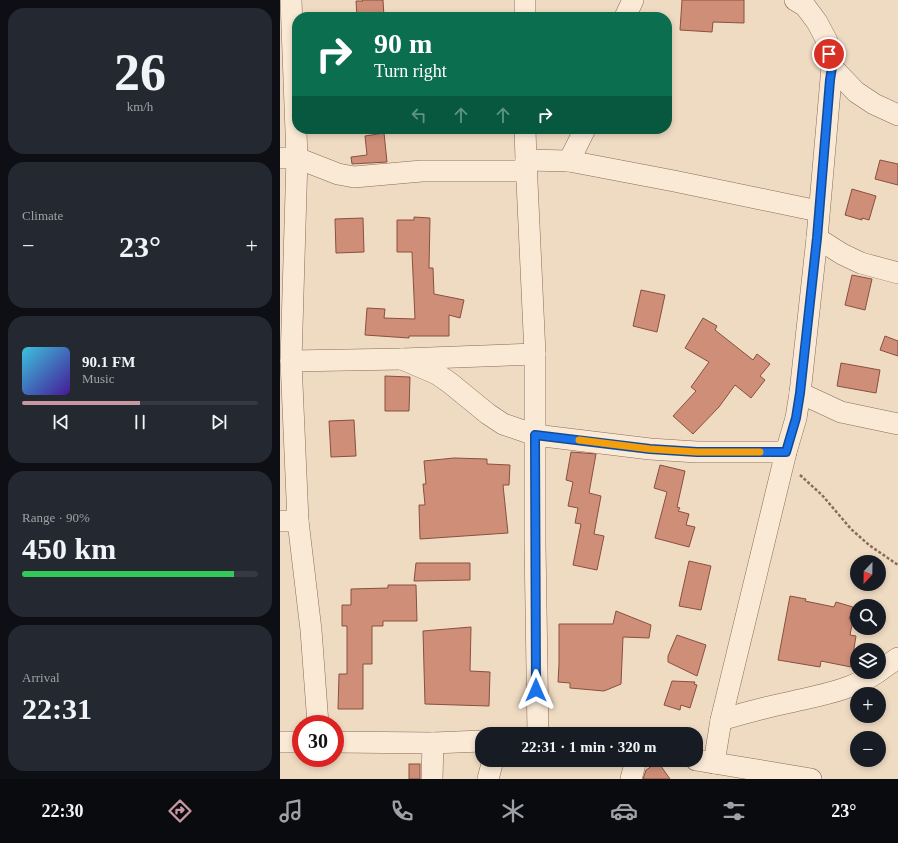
<!DOCTYPE html>
<meta charset="utf-8">
<style>
:root{--surface:#171b24;--page:#242831;--text:#f1f3f6;--muted:#9ea1a6;--line:#363941;--accent:#c997a1}
body{margin:0;font-family:Georgia,serif;background:var(--page);color:var(--text);height:100vh;display:flex;flex-direction:column;font-size:15px;white-space:nowrap}
*{box-sizing:border-box;margin:0}
p{font-size:13px;color:var(--muted)}
.icon{flex:none;width:22px;height:22px;fill:none;stroke:currentColor;stroke-width:2;stroke-linecap:round;stroke-linejoin:round}
.map{position:relative;flex:1;overflow:hidden}
.side{display:flex;flex-direction:column;gap:8px;padding:8px;background:#0d0f14;width:280px}
.side>*{flex:none}
.banner{position:absolute;left:12px;top:12px;width:380px;height:122px;border-radius:16px;box-shadow:0 2px 6px #0003;background:#0b6e4f;color:#fff;overflow:hidden}
.needle{width:26px;rotate:202deg}
.controls{position:absolute;left:570px;top:555px;display:grid;gap:8px}
.controls a{display:grid;place-items:center;width:36px;height:36px;border-radius:50%;background:var(--surface);box-shadow:0 2px 6px #0003;font-size:20px}
.speed{position:absolute;left:12px;top:715px;display:flex;gap:8px;font-size:20px;font-weight:700;text-align:center}
.speed>*{display:grid;place-content:center;width:52px;height:52px;border-radius:50%;background:var(--surface);box-shadow:0 2px 6px #0003;line-height:1}
.speed .limit{border:6px solid #d22;background:#fff;color:#111}
.pin{position:absolute;display:grid;place-items:center;width:34px;height:34px;color:#fff;margin:-17px;border:2px solid #fff;border-radius:50%;box-shadow:0 1px 4px #0007}
.me{position:absolute;width:44px;margin:-22px;rotate:0deg;stroke-linejoin:round;filter:drop-shadow(0 0 3px #0008)}
.turn{display:flex;align-items:center;gap:14px;height:84px;padding:0 16px;font-size:18px}
.turn .icon{width:52px;height:52px;stroke-width:2.5}
.turn b{display:block;font-size:28px;line-height:34px}
.lanes{display:flex;align-items:center;height:38px;padding:0 16px;background:#0003;justify-content:center;gap:20px;direction:ltr}
.lanes .off{opacity:.35}
.big{font-size:30px;font-weight:800;line-height:1.1}
.side .tile{flex:1;display:flex;flex-direction:column;justify-content:center;gap:6px;min-width:0;padding:0 14px;border-radius:16px;background:var(--page)}
.side .dial{align-items:center;gap:0}
.dial b{font-size:52px;line-height:1}
.song{display:flex;align-items:center;gap:12px}
.cover{width:48px;height:48px;border-radius:6px;background:linear-gradient(135deg,hsl(190 70% 55%),hsl(260 70% 35%))}
.played{height:4px;border-radius:2px;background:linear-gradient(90deg,var(--accent) 50%,var(--line) 50%)}
.keys{display:flex;justify-content:space-around;direction:ltr}
.heat{display:flex;justify-content:space-between;align-items:center;font-size:22px;direction:ltr}
.charge{height:6px;border-radius:3px;background:linear-gradient(90deg,#34c759 90%,var(--line) 0)}
.trip{position:absolute;left:195px;top:727px;width:228px;height:40px;border-radius:16px;background:var(--surface);box-shadow:0 2px 6px #0003;font-weight:800;line-height:40px;text-align:center}
.menu{display:flex;height:64px;justify-content:space-around;align-items:center;background:#090b0e;color:var(--muted)}
.menu .icon{width:28px;height:28px}
.menu .active{color:var(--accent)}
.menu b{font-size:18px;color:var(--text)}
main{display:flex;flex:1;min-height:0}
.map>svg:first-child{display:block}
.building{fill:#ce8e77;stroke:#89503e}
.lines{fill:none;stroke-linecap:round;stroke-linejoin:round}
.minor-casing{stroke:#896b59;stroke-width:22}
.path{stroke:#896b59;stroke-width:2.5;stroke-dasharray:3 2;stroke-linecap:butt}
.minor{stroke:#f9e9d5;stroke-width:21}
.route-casing{stroke:#114b97;stroke-width:10}
.route{stroke:#1a73e8;stroke-width:7}
.slow{stroke:#f59e0b;stroke-width:7}
</style>
<main>
<section class="side">
<div class="tile dial"><b>26</b><p>km/h</p></div>
<div class="tile"><p>Climate</p>
<div class="heat"><a>−</a><b class="big">23°</b><a>+</a></div>
</div>
<div class="tile">
<div class="song"><i class="cover"></i><div><b>90.1 FM</b><p>Music</p></div></div>
<div class="played"></div>
<div class="keys"><svg class="icon" aria-label="previous" viewBox="0 0 24 24"><path d="M18 5L8 12l10 7zM5 5v14"/></svg><svg class="icon" aria-label="pause" viewBox="0 0 24 24"><path d="M8 5v14M16 5v14"/></svg><svg class="icon" aria-label="next" viewBox="0 0 24 24"><path d="M6 5l10 7-10 7zM19 5v14"/></svg></div>
</div>
<div class="tile"><p>Range · 90%</p><b class="big">450 km</b><div class="charge"></div></div>
<div class="tile"><p>Arrival</p><b class="big">22:31</b></div>
</section>
<div class="map">
<svg width="618" height="779" viewBox="0 0 618 779">
<rect width="100%" height="100%" fill="#efdbc2"/>
<g class="building">
<path d="M82 0H103L104 17H77L76 1H83Z"/>
<path d="M402 0H464V23L433 22 432 32 400 30Z"/>
<path d="M104 133 107 162 72 164 71 157 87 155 85 136Z"/>
<path d="M600 160 618 164V185L595 179Z"/>
<path d="M572 189 596 196 589 220 582 218V220L565 215Z"/>
<path d="M134 217 150 218 149 268H153L154 294 184 300 180 318 169 315V336H129V338L85 335 87 308 105 309 104 318 135 319 132 252H117V220H134Z"/>
<path d="M83 218 84 252 56 253 55 219Z"/>
<path d="M572 275 592 279 585 310 565 305Z"/>
<path d="M361 290 385 295 377 332 353 326Z"/>
<path d="M423 318 437 326 435 330 473 360 477 354 490 364 480 376 485 380 471 398 455 385 439 407 413 434 393 416 416 391 411 387 429 362 405 348Z"/>
<path d="M605 336 618 341V356L600 350Z"/>
<path d="M561 363 600 370 596 393 557 386Z"/>
<path d="M105 376 130 377 129 411H105Z"/>
<path d="M74 420 76 456 51 457 49 421Z"/>
<path d="M291 452 316 454 309 493 321 496 314 534 324 536 317 570 293 565 301 524 295 523 298 508 288 506 293 482 286 480Z"/>
<path d="M174 458 207 459V464L230 465 229 485H223L228 533 140 539 139 505H145L143 484H146L144 461Z"/>
<path d="M380 465 405 471 397 507 400 508 398 511 409 514 406 525 415 527 409 547 375 538 387 492 374 488Z"/>
<path d="M409 561 431 566 421 610 399 606Z"/>
<path d="M136 563H190V580L134 581Z"/>
<path d="M108 585H136L137 621H103V626H92V664H83V709H58L59 674H67V626H62V605H71V589L108 588Z"/>
<path d="M510 596 526 599 525 601 554 607 556 602 573 607 569 619 573 620 570 635 576 636 571 667 541 661 540 667 498 660Z"/>
<path d="M336 611 371 625 369 638 343 637 341 684 324 691 290 688V683L278 682 279 664V624H333Z"/>
<path d="M191 627 190 671 210 672 209 706 145 704 143 631Z"/>
<path d="M397 635 426 645 417 676 388 662V656Z"/>
<path d="M392 681 415 682 414 684 417 685 410 708 401 705 400 710 384 705Z"/>
<path d="M378 762 390 779H363L366 770Z"/>
<rect x="129" y="764" width="11" height="15"/>
</g>
<g class="lines">
<defs>
<g id="minor">
<path d="M11 0 17 158 11 361 18 521 31 630 38 724"/>
<path d="M245 0V17"/>
<path d="M345 17 353 0"/>
<path d="M552 67 576 92 594 104 618 115"/>
<path d="M245 129 246 160 255 354V544L258 734"/>
<path d="M0 158H17L58 174 74 177 142 171H246"/>
<path d="M246 160 289 161 394 181 538 211"/>
<path d="M289 161 305 129"/>
<path d="M537 238 562 254 581 263 618 273"/>
<path d="M122 359 157 374 170 383 208 414 223 424 255 435 370 449 417 452H506"/>
<path d="M11 361 122 359 255 354"/>
<path d="M520 393 561 412 618 424"/>
<path d="M0 521H18"/>
<path d="M599 671 618 658"/>
<path d="M441 720C464 713 487 707 511 702 541 695 572 690 598 672"/>
<path d="M0 742H21"/>
<path d="M55 742 153 743 202 741"/>
<path d="M416 760 531 779"/>
<path d="M434 763 441 720 506 452 516 418 520 393 537 238 552 67 547 41 537 22 525 6 515 0"/>
<path d="M152 779 153 743"/>
<path d="M208 779 213 760"/>
<path d="M351 779 356 760"/>
</g>
</defs>
<use href="#minor" class="minor-casing"/>
<path class="path" d="M520 475 542 495 571 529 589 545 618 565"/>
<use href="#minor" class="minor"/>
</g>
<g class="lines">
<defs>
<path id="route" d="M256 690 255 435 370 449 417 452H506L516 418 520 393 537 238 550 80 552 67 549 54"/>
</defs>
<use href="#route" class="route-casing"/>
<use href="#route" class="route"/>
<path class="slow" d="M299 440 370 449 417 452H480"/>
</g>
</svg>
<div class="controls">
<a><svg class="needle" viewBox="-14 -14 28 28"><path d="M0-13l5 13h-10z" fill="#e53935"/><path d="M0 13l5-13h-10z" fill="#9ea1a6"/></svg></a>
<a><svg class="icon" aria-label="search" viewBox="0 0 24 24"><circle cx="10" cy="10" r="6"/><path d="M15 15l6 6"/></svg></a>
<a><svg class="icon" aria-label="layers" viewBox="0 0 24 24"><path d="M12 4l9 5-9 5-9-5zM3 14l9 5 9-5"/></svg></a>
<a>+</a>
<a>−</a>
</div>
<div class="speed"><div class="limit">30</div></div>
<div class="pin" style="left:549px;top:54px;background:#d93025"><svg class="icon" aria-label="arrive" viewBox="0 0 24 24"><path d="M6 21V4h12l-3 4 3 4H6"/></svg></div>
<svg class="me" style="left:256px;top:690px" viewBox="-20 -20 40 40"><path d="M0-17L14 15 0 8-14 15z" fill="#1a73e8" stroke="#fff" stroke-width="4"/></svg>
<div class="trip">22:31 · 1 min · 320 m</div>
<div class="banner">
<div class="turn"><svg class="icon" aria-label="right" viewBox="0 0 24 24"><path d="M7 20v-9h11M14 6l5 5-5 5"/></svg><div><b>90 m</b>Turn right</div></div>
<div class="lanes"><svg class="icon off" aria-label="left" viewBox="0 0 24 24"><path d="M17 20v-9H6M10 6l-5 5 5 5"/></svg><svg class="icon off" aria-label="ahead" viewBox="0 0 24 24"><path d="M12 20V5M6 11l6-6 6 6"/></svg><svg class="icon off" aria-label="ahead" viewBox="0 0 24 24"><path d="M12 20V5M6 11l6-6 6 6"/></svg><svg class="icon" aria-label="right" viewBox="0 0 24 24"><path d="M7 20v-9h11M14 6l5 5-5 5"/></svg></div>
</div>
</div>
</main>
<nav class="menu">
<b>22:30</b>
<svg class="icon active" aria-label="directions" viewBox="0 0 24 24"><path d="M12 3l9 9-9 9-9-9zM9 14v-3h6M13 9l2 2-2 2"/></svg>
<svg class="icon" aria-label="music" viewBox="0 0 24 24"><path d="M9 18V5l10-2v13"/><circle cx="6" cy="18" r="3"/><circle cx="16" cy="16" r="3"/></svg>
<svg class="icon" aria-label="phone" viewBox="0 0 24 24"><path d="M5 4h4l2 5-3 2q2 4 5 5l2-3 5 2v4C11 20 4 13 5 4z"/></svg>
<svg class="icon" aria-label="climate" viewBox="0 0 24 24"><path d="M12 3v18M4 7l16 10M4 17L20 7"/></svg>
<svg class="icon" aria-label="car" viewBox="0 0 24 24"><path d="M5 17H2v-5l4-1 3-4h7l3 4 3 1v5h-3M9 17h6M6 11h13"/><circle cx="7" cy="17" r="2"/><circle cx="17" cy="17" r="2"/></svg>
<svg class="icon" aria-label="filters" viewBox="0 0 24 24"><path d="M4 7h16M4 17h16"/><circle cx="9" cy="7" r="2"/><circle cx="15" cy="17" r="2"/></svg>
<b>23°</b>
</nav>
